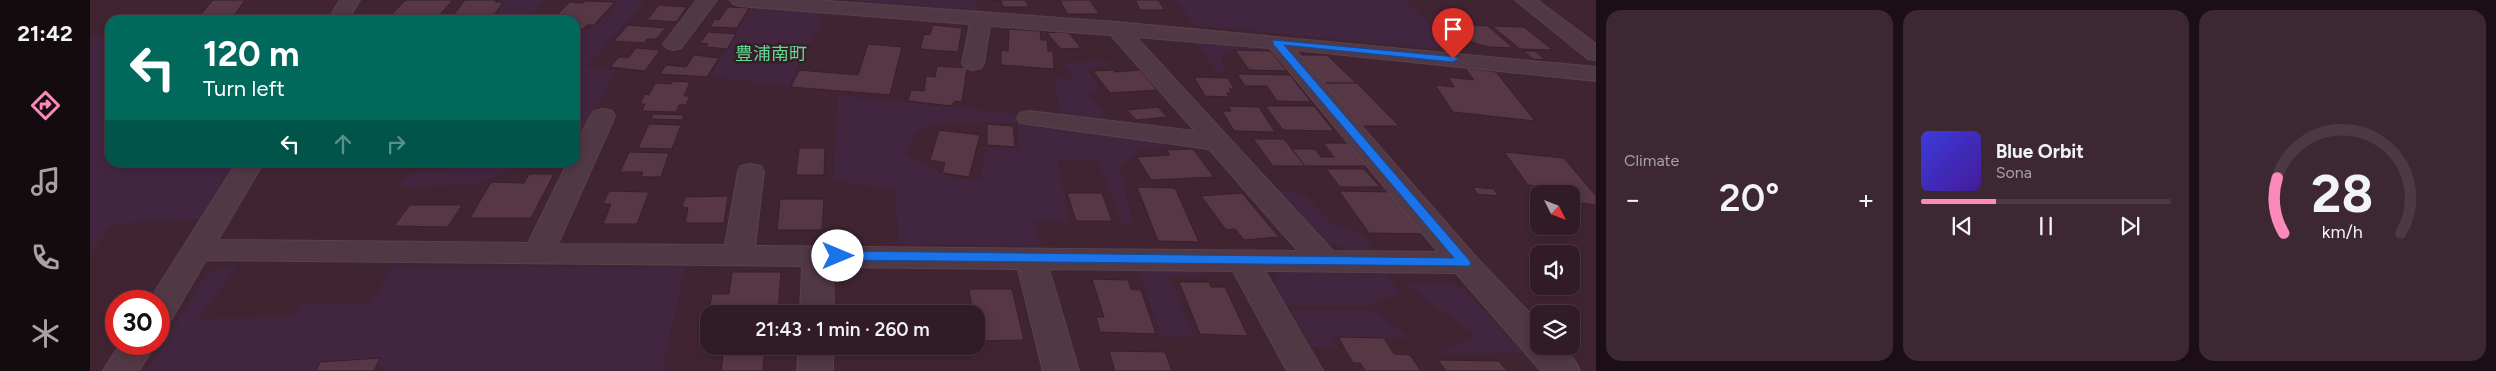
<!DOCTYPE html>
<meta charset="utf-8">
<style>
:root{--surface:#311b26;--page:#3d2832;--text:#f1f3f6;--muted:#a8a1a7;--line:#4c3943;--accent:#fc89bc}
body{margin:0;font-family:Figtree,"Noto Sans JP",sans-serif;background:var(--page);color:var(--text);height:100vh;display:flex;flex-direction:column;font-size:19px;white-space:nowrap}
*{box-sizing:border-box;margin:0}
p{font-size:16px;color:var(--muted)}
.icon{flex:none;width:28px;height:28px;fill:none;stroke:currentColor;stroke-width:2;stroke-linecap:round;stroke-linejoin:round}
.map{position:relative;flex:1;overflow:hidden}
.details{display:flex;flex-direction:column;gap:10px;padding:10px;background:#1b0f15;width:900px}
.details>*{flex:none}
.top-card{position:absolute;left:15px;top:15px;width:475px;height:152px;border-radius:15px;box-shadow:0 2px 8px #0003,0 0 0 1px var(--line);background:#00695c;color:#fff;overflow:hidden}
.needle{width:32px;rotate:132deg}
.controls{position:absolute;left:1440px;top:185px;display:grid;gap:10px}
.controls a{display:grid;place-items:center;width:50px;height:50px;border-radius:10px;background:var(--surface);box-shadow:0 2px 8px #0003,0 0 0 1px var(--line);font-size:25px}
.speed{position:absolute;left:15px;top:290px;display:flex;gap:10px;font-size:25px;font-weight:700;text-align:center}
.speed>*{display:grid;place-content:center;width:65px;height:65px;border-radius:50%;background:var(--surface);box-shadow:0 2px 8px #0003,0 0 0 1px var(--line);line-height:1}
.speed .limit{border:8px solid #d22;background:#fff;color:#111}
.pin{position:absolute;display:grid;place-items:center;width:42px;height:42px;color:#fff;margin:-51px -21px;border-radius:50% 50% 50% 0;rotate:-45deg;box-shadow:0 0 5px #0007}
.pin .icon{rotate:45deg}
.me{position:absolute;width:55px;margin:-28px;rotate:90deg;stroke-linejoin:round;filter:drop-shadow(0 0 4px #0008)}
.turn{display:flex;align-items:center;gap:18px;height:105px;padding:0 15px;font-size:22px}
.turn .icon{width:65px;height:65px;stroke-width:2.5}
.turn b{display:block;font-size:35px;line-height:42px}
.lanes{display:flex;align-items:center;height:48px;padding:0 15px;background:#0003;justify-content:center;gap:25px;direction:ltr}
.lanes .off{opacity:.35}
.big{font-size:38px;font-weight:600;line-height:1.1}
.details .card{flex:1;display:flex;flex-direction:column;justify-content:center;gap:8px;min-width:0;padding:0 18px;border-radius:15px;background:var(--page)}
.details .dial{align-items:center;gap:0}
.dial svg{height:130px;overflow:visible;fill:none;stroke:var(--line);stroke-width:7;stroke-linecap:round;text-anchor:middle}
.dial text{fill:var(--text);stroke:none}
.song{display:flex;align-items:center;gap:15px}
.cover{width:60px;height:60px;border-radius:8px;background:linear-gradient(135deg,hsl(240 70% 55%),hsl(260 70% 35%))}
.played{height:5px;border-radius:2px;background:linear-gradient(90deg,var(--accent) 30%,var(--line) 30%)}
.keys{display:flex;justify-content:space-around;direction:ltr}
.heat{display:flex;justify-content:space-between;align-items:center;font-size:28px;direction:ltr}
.details .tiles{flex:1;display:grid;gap:10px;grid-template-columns:repeat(3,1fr)}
.trip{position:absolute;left:610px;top:305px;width:285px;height:50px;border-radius:15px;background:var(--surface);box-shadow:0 2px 8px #0003,0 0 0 1px var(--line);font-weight:600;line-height:50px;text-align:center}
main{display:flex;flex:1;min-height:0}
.tab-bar{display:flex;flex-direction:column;width:90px;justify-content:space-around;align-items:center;background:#140b0f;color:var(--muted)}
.tab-bar .icon{width:35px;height:35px}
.tab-bar .current{color:var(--accent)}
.tab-bar b{font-size:22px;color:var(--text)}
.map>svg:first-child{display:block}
.green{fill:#422640;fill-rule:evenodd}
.building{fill:#573646;stroke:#381f2b}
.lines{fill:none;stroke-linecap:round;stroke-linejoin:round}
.minor-casing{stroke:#5a424d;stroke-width:2}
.minor{fill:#503844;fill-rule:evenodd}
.route{fill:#1a73e8;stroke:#114b97}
.labels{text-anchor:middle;stroke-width:5;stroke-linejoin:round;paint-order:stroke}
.far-quarter-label{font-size:18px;fill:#61da8f;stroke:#361d29}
</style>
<main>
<nav class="tab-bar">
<b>21:42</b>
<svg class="icon current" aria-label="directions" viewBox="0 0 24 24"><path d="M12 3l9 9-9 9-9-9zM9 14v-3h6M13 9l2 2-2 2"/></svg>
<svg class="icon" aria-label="music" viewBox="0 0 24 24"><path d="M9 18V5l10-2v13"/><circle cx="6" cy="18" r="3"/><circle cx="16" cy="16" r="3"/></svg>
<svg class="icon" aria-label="phone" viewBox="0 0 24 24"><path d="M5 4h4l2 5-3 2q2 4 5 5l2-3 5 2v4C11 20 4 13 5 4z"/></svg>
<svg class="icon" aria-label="climate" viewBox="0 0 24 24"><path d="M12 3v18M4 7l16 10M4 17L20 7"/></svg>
</nav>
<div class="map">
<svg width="1506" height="371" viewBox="0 0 1506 371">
<rect width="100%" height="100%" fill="#412432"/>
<g class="green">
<path d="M413 0H457L438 20H404Z"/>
<path d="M500 0H555L496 68 526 71 485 143V32C503 33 517 15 528 2Z"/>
<path d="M885 0 888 10 766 1V0Z"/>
<path d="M1086 0H1314L1367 49 1364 51 1104 25Z"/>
<path d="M662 7 737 12 698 86 620 77Z"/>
<path d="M0 35 20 37V162L147 163 112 219 23 224 0 253Z"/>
<path d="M1103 40 1180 47 1183 50H1137C1129 58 1130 63 1135 72H1127Z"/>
<path d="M1018 61 1020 66 998 68 1009 91 997 94 1022 123 970 116 964 78 985 79 972 63Z"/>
<path d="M748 95 924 114 927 123 1090 142 1048 150 1028 168 1034 183 1043 226 1032 225 1008 160 967 159 980 222 944 220 950 246 808 244 806 190 743 180ZM927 123 929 149 896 147 890 179H864L815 155C819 146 824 133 832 128 846 119 908 123 927 123Z"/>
<path d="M363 162H437V163L388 184 309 188 319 172 359 170Z"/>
<path d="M1183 191 1207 192 1217 197 1240 222 1270 232 1284 250 1256 249 1230 240Z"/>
<path d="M147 265 109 319 203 317 211 304H280L303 266 595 267 572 371H295L297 366H244L231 371H56L115 277 132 267Z"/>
<path d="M1047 267 1123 270 1122 274 1078 275 1105 337H1072Z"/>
<path d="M1192 272 1295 274 1311 293 1279 305H1196L1183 285Z"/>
<path d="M1354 282 1374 290 1434 353 1346 354 1387 336 1314 283Z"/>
<path d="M1201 311H1285L1319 338 1242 337 1249 348 1222 347Z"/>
</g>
<g class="building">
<path d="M123 0H155L141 20H106Z"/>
<path d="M316 0H363L345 20H296Z"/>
<path d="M375 0H407L405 2H413L401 20H359Z"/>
<path d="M903 0H935L939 7H913L911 1Z"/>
<path d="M970 0H1000L1009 14H977Z"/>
<path d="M1045 0H1068L1075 10H1050Z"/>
<path d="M496 1 525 2 504 25H497L493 29H485V20H455L460 15H467L480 2 493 3Z"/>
<path d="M569 5 597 7 586 22 557 20Z"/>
<path d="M638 7 659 8 647 28 620 27 625 19 629 20Z"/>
<path d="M538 25 576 28 566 39H557L554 43 524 41Z"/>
<path d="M843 25 872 28 868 52 830 49 834 34 840 35Z"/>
<path d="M1382 25 1398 26 1423 48 1399 47 1387 44 1375 39 1365 29Z"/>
<path d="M1402 26 1434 27 1463 50 1430 49Z"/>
<path d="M919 29 950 31 951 40H957L958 51H963L964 69 911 65V50L918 51Z"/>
<path d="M618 32 646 34 637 49 616 47 618 44 610 43Z"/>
<path d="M968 32 979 33 991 48 971 49 957 33Z"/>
<path d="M778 44 812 47 800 95 701 87 709 70 768 75Z"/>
<path d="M546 48 570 50 555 71 520 67 529 57 538 58Z"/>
<path d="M1145 50 1181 51 1197 71 1159 70Z"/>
<path d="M1433 51H1445L1455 60 1443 59Z"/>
<path d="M604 55 629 58 617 77 570 74 576 65 596 67Z"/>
<path d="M1207 55H1237L1266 83H1234Z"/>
<path d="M847 66 877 68 872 102 865 101 861 106 818 101 821 90 834 91 836 76 845 77Z"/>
<path d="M1375 68 1406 72 1445 121 1363 112 1345 85 1364 87 1358 77 1384 80Z"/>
<path d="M1023 70 1026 72 1050 70 1067 90 1020 93 1003 71Z"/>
<path d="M1147 74 1200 75 1221 102 1187 101 1177 86H1155Z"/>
<path d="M1104 77 1138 78 1144 89H1139L1142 93H1137L1139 97 1115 96Z"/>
<path d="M583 81 600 82 594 96H600L596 105H589L586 112 552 111 555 104H550L555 94 559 95 565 83 581 84Z"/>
<path d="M1234 83H1267L1309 126H1272Z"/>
<path d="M1138 106 1169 107 1185 132 1144 131 1132 111H1141Z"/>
<path d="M1175 106H1224L1244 131 1193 130Z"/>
<path d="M1068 107 1077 117 1046 120 1037 110Z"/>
<path d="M563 114 594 115 592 120 561 119Z"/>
<path d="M559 124 591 125 582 149 548 148Z"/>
<path d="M897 124 923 126 925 147 897 145Z"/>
<path d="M849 130 890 135 879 177 852 173 855 163 840 160Z"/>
<path d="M1163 139H1194L1215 166H1183Z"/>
<path d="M1233 143H1258L1279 166H1215L1202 149H1225L1231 157H1244Z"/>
<path d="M709 148H735L734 175H706Z"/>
<path d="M1103 149 1124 177 1061 180 1047 157 1080 155 1076 150Z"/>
<path d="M539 152 579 153 571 177H551L553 172H530Z"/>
<path d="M1414 152 1474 158 1506 196V205L1481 202V194H1470L1465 188 1438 185Z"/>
<path d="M315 162H360L313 167Z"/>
<path d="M1236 169H1274L1290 187H1250Z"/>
<path d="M439 174H464L441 218H380L401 182 434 183Z"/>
<path d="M1047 187 1085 188 1109 242 1068 241Z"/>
<path d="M1383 187 1404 189 1408 196 1387 194Z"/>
<path d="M519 191 559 192 547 224H513L521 204H513Z"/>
<path d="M1249 191 1302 192 1336 234 1279 233Z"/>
<path d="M977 193H1012L1022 221H986Z"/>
<path d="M1152 193 1189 237 1154 240 1145 229 1136 230 1111 196Z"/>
<path d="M638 196 634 223H595L598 208 592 207 595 197Z"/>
<path d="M690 199H734L732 230H687Z"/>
<path d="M320 205H372L358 227 304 226Z"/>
<path d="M642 272H691L688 314H619V329H616L622 294H639Z"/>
<path d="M1002 279 1038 280 1041 289 1051 290 1066 334 1010 332 1006 317H1014Z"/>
<path d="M1089 282H1119L1121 287H1135L1158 336 1110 334Z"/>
<path d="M879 289H922L934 340 886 341V314H883Z"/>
<path d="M1248 337 1294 338 1304 354 1320 355 1331 371H1275L1270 363H1263Z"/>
<path d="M634 346H675L673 371H631Z"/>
<path d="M1019 351 1075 352 1082 371H1025Z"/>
<path d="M290 358 284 371H226L230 362Z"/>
<path d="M1348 360 1409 361 1417 371H1356Z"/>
</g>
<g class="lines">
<defs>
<g id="minor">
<path d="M250 0H270L258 20H238Z"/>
<path d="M607 0H627L591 48 584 50 577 48 573 44Z"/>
<path d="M640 0H724L1026 22 1506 67V81L1205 50 1385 256 1449 323V346H1471L1485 361 1490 371H1451L1366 273 1175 271 1233 371H1197L1143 271 959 269 989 371H953L928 269 743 267 744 314H710L712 266 116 260 81 320 69 324V301H59L147 162H174L128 240 438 243 478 162H485C485 144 494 126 504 111L513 109 522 111 525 116 468 244 635 245 648 172 651 166 661 164 671 166 674 172 665 246 1208 251 1119 149 930 123 927 118 930 113 939 111 1105 131 1021 35 900 26 894 63 891 68 883 70 875 68 872 63 880 24 650 6 643 4ZM1046 37 1180 48 1348 252 1243 251Z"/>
<path d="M1425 0H1447L1506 44V60L1498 59Z"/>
<path d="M30 344H65L49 371H13Z"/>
<path d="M709 346H743V371H707Z"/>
</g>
</defs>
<use href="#minor" class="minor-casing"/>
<use href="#minor" class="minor"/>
</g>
<path class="route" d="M1183 40 1366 57 1368 59 1363 62 1194 45 1379 260 1381 263 1379 266 748 260 741 256 748 251 1364 258 1183 44Z"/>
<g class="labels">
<g class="far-quarter-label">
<text x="681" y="60">豊浦南町</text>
</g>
</g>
</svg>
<div class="controls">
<a><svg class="needle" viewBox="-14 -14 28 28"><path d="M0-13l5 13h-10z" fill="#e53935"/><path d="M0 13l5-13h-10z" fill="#a8a1a7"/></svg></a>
<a><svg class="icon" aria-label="sound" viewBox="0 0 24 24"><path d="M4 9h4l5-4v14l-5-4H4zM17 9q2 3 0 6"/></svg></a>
<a><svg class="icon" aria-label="layers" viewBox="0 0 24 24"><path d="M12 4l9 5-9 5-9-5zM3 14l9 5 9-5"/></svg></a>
</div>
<div class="speed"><div class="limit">30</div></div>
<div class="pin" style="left:1363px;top:59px;background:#d93025"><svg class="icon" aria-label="arrive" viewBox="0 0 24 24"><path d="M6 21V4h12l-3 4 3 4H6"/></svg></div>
<svg class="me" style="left:748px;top:256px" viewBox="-20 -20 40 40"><circle r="19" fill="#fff"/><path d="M0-13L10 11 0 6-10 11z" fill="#1a73e8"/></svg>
<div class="trip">21:43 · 1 min · 260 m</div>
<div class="top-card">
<div class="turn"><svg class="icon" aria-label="left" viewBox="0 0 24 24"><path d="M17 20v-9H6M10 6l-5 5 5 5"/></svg><div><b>120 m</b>Turn left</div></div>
<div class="lanes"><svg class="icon" aria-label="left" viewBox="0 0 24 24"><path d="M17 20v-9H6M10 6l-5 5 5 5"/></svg><svg class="icon off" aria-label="ahead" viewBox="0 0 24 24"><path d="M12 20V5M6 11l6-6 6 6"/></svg><svg class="icon off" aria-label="right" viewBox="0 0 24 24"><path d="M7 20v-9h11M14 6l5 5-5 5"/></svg></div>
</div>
</div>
<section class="details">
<div class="tiles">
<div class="card"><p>Climate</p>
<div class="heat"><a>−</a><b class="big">20°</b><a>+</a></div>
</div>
<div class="card">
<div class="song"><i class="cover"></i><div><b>Blue Orbit</b><p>Sona</p></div></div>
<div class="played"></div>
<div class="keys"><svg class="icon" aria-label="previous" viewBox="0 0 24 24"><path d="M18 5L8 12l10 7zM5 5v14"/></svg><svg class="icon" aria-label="pause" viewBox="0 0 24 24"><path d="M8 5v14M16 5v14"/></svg><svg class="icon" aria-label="next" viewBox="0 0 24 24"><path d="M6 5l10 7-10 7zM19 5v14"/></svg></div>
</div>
<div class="card dial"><svg viewBox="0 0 100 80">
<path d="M14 69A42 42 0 1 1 86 69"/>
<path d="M14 69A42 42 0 0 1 10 35" stroke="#fc89bc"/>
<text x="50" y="56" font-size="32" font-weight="700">28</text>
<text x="50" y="72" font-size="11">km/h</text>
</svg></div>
</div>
</section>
</main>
